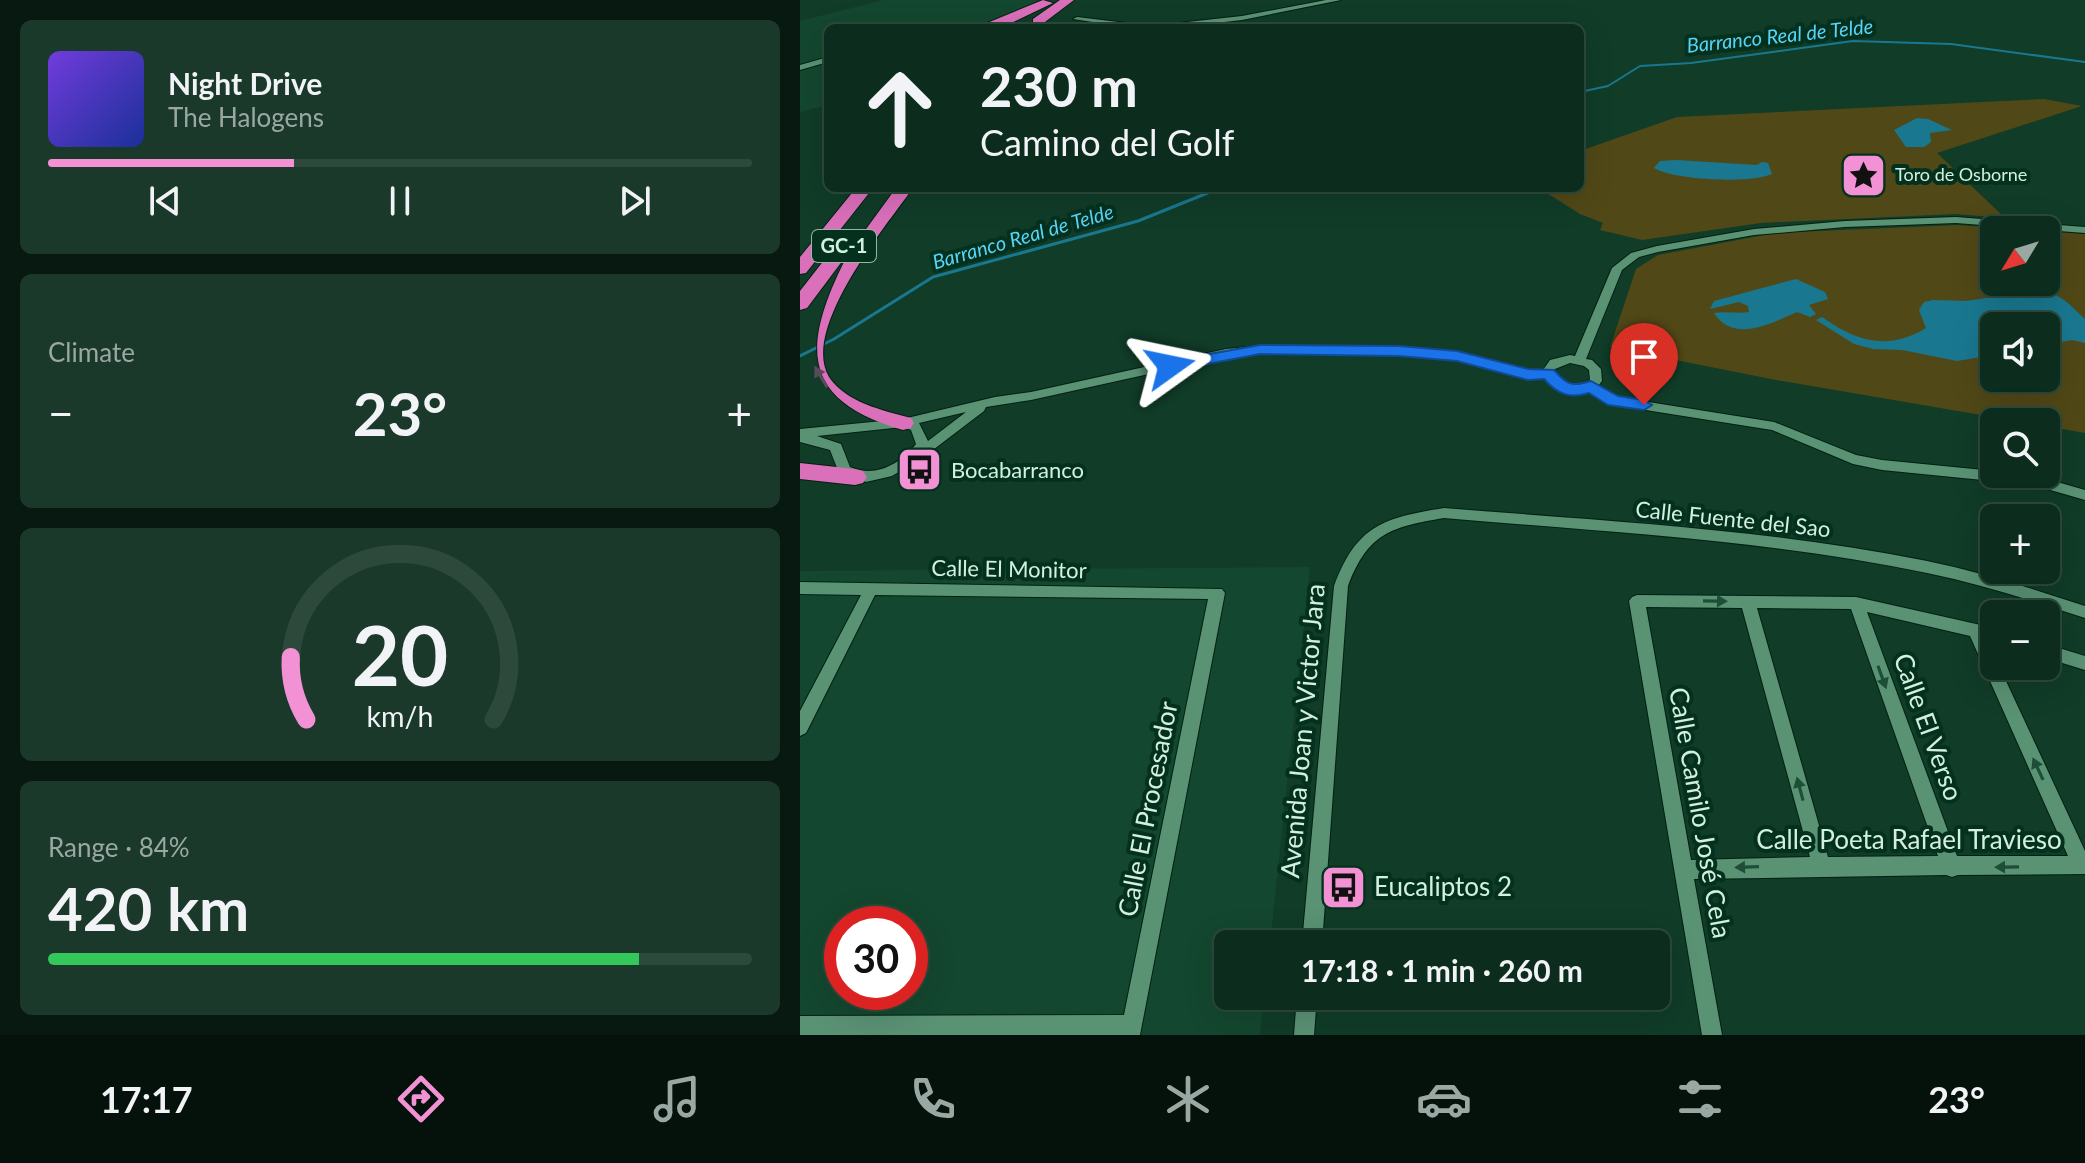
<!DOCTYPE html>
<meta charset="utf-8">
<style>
:root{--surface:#0c2d1e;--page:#1a392b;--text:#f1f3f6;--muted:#9aa8a4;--line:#2c493c;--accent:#f391d5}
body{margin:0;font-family:Lato,sans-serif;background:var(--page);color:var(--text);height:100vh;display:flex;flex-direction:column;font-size:30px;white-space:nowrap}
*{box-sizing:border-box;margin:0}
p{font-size:26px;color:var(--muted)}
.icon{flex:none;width:44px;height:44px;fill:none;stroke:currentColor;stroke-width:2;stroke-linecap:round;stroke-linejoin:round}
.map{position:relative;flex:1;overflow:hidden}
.side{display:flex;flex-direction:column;gap:20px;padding:20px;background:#071910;width:800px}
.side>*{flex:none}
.hud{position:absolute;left:24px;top:24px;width:760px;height:168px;border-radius:12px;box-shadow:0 8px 32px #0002,0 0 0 2px var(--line);background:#0c2d1e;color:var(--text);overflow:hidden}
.needle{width:52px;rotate:232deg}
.buttons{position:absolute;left:1180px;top:216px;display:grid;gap:16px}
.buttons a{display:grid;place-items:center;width:80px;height:80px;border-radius:12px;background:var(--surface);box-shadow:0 8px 32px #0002,0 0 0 2px var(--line);font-size:40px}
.speed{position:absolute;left:24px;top:906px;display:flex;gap:16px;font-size:40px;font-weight:700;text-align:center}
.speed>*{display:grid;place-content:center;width:104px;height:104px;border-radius:50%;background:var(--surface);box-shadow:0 8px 32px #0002,0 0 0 2px var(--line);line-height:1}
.speed .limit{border:12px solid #d22;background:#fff;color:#111}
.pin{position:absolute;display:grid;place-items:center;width:68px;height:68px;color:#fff;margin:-82px -34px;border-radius:50% 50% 50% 0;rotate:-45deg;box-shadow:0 0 8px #0007}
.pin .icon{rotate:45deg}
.me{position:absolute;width:88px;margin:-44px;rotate:78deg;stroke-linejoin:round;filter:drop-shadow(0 0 6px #0008)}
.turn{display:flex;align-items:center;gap:28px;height:168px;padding:0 24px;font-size:36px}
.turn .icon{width:104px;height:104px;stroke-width:2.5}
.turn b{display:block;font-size:56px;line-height:68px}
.big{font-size:60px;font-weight:700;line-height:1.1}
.side .card{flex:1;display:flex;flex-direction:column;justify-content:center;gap:12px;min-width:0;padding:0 28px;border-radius:12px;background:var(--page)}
.side .dial{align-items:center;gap:0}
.dial svg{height:208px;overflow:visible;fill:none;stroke:var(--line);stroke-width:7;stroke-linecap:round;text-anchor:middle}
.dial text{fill:var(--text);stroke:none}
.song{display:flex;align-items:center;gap:24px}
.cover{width:96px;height:96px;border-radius:12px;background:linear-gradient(135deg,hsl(260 70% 55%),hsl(230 70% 35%))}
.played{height:8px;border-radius:4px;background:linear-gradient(90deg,var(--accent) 35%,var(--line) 35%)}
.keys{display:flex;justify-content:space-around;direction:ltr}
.heat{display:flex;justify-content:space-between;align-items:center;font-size:44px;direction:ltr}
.charge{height:12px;border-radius:6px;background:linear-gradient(90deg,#34c759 84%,var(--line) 0)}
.trip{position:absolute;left:414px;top:930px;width:456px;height:80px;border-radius:12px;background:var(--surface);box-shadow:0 8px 32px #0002,0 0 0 2px var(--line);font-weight:700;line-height:80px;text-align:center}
.menu{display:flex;height:128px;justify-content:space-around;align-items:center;background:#05120c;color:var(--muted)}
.menu .icon{width:56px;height:56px}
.menu .on{color:var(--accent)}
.menu b{font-size:36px;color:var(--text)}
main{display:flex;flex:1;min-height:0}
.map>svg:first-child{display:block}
.built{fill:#14472f;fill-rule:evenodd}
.green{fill:#514817;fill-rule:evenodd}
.water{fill:#197890}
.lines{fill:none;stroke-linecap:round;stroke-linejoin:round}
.stream-far1{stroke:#197890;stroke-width:2}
.stream{stroke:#197890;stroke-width:3}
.minor-casing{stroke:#032113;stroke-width:2}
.motorway-casing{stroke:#032113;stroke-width:2}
.minor{fill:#5a9274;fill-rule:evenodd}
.motorway{fill:#da6fba;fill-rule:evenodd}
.oneway{fill:#5a4a5c}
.oneway2{fill:#1e4e38}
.route{fill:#1a73e8;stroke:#114b97;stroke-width:2}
.labels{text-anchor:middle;stroke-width:8;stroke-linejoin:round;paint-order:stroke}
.far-poi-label{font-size:18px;fill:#d3f0df;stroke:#04311e;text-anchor:start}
.far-water-label{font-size:20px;font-style:italic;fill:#58d4f7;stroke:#04311e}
.shield{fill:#04311e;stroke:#95b7a5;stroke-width:2}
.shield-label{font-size:20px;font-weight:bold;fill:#d3f0df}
.poi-label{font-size:22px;fill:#d3f0df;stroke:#04311e;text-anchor:start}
.street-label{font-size:22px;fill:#d3f0df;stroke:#04311e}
.near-street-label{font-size:26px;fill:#d3f0df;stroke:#04311e}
.near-poi-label{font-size:26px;fill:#d3f0df;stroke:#04311e;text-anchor:start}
</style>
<main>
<section class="side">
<div class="card">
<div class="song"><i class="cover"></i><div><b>Night Drive</b><p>The Halogens</p></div></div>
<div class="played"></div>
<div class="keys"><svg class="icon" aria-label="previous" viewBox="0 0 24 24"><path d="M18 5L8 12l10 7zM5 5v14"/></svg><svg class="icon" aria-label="pause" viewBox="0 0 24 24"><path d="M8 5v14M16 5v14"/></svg><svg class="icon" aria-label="next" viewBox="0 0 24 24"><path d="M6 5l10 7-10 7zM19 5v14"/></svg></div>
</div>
<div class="card"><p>Climate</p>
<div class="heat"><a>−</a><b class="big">23°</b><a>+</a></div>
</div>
<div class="card dial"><svg viewBox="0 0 100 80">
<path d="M14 69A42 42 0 1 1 86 69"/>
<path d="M14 69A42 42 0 0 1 8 45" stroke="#f391d5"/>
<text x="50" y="56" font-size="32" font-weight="700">20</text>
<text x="50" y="72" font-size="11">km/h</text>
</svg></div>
<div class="card"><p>Range · 84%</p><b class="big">420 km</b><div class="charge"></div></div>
</section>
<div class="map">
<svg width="1285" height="1035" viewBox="0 0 1285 1035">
<rect width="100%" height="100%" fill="#103c28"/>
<g class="built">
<path d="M83 0H238L195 28H28V105L0 112V21Z"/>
<path d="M510 567 470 944H428V996H464L460 1035H0V571ZM42 924H110V992H42Z"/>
</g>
<g class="green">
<path d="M1244 99 1282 106 1137 153 1205 218 1155 214 961 223 842 240 800 230 803 223 780 214 739 188H780V151L877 117Z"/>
<path d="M1158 225 1231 230H1194V282H1246V231L1285 234V433L1246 426V422H1222L976 380 810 347 836 269 858 255 975 233ZM1194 326H1246V378H1194Z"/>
</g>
<g class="water">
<path d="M1117 118 1128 119 1152 130 1130 133 1131 142 1124 147H1106L1094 130Z"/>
<path d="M876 160 957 165 962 162 968 163 972 174C951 184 874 180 854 168L860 161Z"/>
<path d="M996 279 1025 292 1028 299 1009 305 1016 314 1010 317 997 312C971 323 934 344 914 313 926 311 938 314 949 312L948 306 939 302 910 309 914 301Z"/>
<path d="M1240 290C1262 294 1270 305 1285 319V343L1272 340 1246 345V326H1194V355L1157 361 1102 350 1073 349 1054 344 1016 320 1022 317C1057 342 1088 351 1126 328L1119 310 1124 302 1133 300 1166 301Z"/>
</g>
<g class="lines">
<path class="stream-far1" d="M780 92 808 86 840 66 891 63 1053 41 1151 44 1285 62"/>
<path class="stream" d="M0 356 34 339 133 277 338 221 420 188"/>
<defs>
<g id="minor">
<path d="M526 0H541L442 20 371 28H333L273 19 277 17 351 26 442 16Z"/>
<path d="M28 57V62L0 70V65Z"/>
<path d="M1156 217 1285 227V233L1156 223 1045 227 954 235 858 252 839 257 822 270 786 359 792 360 801 369 802 381 798 386 817 397 974 422 1056 455 1082 460 1194 471V474L1233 475 1285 490V500L1233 485 1082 470 1053 464 972 430 814 405 789 391 773 395 757 390 744 378H728L657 360 599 355 460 354 426 357 231 400 186 407 184 411 125 456 92 476 66 482 39 473 30 450 0 442V429L103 419 195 397 231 392 426 349 460 346 599 347 657 352 728 370H743L750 360 770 355 775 356 812 268 831 253 857 246 954 229 1045 221ZM770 363 784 366 789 370 790 380C778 389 767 387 756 378L755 369ZM166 412 128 441 119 423ZM103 427 111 430 116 444C99 465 75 478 50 467L41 444 17 436Z"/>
<path d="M644 508C805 521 968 529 1127 561 1181 572 1233 589 1285 606V618C1233 601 1181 584 1127 573 968 540 806 532 644 518 591 527 568 533 548 586L522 944H502L534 586C557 525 583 518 644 508Z"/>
<path d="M0 582 422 589 425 593 340 1035H0V1016L324 1015 408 599 75 595 6 733 0 736V711L61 595 0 594Z"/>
<path d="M837 595 1056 597 1194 628V642L1187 640 1194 654V666H1199L1285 851V874L1158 875 1152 877 1146 875 894 879 922 1035H902L829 601 832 597ZM846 607 942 608 1010 857 891 860ZM957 608 1051 609 1138 856 1028 857ZM1067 612 1170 636 1268 856H1157Z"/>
<path d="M1246 644 1285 656V670L1246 658Z"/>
<path d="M497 996H517L514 1035H494Z"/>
</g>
<g id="motorway">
<path d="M243 0 253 3 203 27 175 28Z"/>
<path d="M260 0H274L241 25H233V19Z"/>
<path d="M56 188H73L6 273 0 274V257Z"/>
<path d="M96 188H113C86 226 0 329 29 377 47 403 82 410 111 418L114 423 111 428 103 430C0 400 0 347 49 252L7 308 0 310V291L46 232 52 231 61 236Z"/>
<path d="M0 463 55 469 63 471 67 477 63 483 55 485 0 479Z"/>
</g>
</defs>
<use href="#minor" class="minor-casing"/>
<use href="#motorway" class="motorway-casing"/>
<use href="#minor" class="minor"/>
<use href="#motorway" class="motorway"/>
</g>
<defs><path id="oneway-solid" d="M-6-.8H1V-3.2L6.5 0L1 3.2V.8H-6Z" transform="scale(2)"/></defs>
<use class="oneway" href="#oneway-solid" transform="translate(21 377) rotate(-121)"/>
<g class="oneway2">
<use href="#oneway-solid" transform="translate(915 601) rotate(1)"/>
<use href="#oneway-solid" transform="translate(1082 677) rotate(70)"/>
<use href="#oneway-solid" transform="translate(1238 769) rotate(-115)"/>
<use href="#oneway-solid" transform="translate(1000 789) rotate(-105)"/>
<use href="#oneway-solid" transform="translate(947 867) rotate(178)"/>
<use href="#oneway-solid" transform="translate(1207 867) rotate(179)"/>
</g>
<path class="route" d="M460 345 599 346 657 351 728 369 754 370C767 385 772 387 791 381L818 396 844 400 852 405 844 410 808 405 789 393C770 399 757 394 744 379L728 380 657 361 599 356 460 354 370 371 363 366 370 361Z"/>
<defs>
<symbol id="sight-square" viewBox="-11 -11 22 22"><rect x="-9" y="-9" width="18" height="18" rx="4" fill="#f391d5" stroke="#04311e"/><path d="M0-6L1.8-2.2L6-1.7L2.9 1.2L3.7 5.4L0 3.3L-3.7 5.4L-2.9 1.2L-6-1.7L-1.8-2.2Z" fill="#111"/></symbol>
<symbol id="bus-square" viewBox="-11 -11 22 22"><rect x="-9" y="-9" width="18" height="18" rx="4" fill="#f391d5" stroke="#04311e"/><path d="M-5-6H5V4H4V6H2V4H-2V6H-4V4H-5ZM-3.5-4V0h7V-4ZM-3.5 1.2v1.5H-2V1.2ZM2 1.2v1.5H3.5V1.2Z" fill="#111"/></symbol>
</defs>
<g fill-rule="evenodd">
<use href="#sight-square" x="1038" y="150" width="51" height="51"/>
<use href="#bus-square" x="94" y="444" width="51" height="51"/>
<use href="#bus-square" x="518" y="862" width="51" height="51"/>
</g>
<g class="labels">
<g class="far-poi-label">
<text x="1095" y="181">Toro de Osborne</text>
</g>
<g class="far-water-label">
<text transform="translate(980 36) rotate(-6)" y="7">Barranco Real de Telde</text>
<text transform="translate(223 237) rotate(-16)" y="7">Barranco Real de Telde</text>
</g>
<rect class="shield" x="12" y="230" width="64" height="32" rx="6"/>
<g class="shield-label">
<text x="44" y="253">GC-1</text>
</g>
<g class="poi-label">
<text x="151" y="478">Bocabarranco</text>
</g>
<g class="street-label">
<text transform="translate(933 519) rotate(6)" y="8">Calle Fuente del Sao</text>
<text transform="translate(209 569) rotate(1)" y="8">Calle El Monitor</text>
</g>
<g class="near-street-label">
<text transform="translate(1128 727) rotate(70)" y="9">Calle El Verso</text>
<text transform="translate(503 731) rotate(-85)" y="9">Avenida Joan y Victor Jara</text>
<text transform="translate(348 809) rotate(-79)" y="9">Calle El Procesador</text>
<text transform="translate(900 813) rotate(80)" y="9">Calle Camilo José Cela</text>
<text x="1109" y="849">Calle Poeta Rafael Travieso</text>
</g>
<g class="near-poi-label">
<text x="574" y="896">Eucaliptos 2</text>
</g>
</g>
</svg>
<div class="buttons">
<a><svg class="needle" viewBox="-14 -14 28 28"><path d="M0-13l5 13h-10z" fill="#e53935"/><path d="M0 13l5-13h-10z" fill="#9aa8a4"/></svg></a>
<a><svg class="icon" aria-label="sound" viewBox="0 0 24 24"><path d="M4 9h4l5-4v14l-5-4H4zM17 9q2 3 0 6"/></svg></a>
<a><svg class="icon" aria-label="search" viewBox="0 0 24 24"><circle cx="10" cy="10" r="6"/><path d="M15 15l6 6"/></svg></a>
<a>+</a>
<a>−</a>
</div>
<div class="speed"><div class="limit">30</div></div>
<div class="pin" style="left:844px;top:405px;background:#d93025"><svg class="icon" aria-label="arrive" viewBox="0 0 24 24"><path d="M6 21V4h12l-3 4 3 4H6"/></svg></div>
<svg class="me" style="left:370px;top:366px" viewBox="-20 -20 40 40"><path d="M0-17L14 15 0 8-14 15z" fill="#1a73e8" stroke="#fff" stroke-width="4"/></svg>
<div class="trip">17:18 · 1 min · 260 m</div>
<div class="hud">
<div class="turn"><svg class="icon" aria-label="ahead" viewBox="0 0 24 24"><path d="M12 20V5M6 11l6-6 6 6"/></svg><div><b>230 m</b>Camino del Golf</div></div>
</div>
</div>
</main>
<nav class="menu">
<b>17:17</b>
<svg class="icon on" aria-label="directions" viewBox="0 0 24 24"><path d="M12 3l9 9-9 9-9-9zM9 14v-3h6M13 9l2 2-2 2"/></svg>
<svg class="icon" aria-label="music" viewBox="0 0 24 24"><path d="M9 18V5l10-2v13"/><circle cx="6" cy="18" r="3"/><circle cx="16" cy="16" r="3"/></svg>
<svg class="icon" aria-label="phone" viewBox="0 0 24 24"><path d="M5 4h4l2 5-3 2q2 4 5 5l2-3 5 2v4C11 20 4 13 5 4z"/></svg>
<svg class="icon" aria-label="climate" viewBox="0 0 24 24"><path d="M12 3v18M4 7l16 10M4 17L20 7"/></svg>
<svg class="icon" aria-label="car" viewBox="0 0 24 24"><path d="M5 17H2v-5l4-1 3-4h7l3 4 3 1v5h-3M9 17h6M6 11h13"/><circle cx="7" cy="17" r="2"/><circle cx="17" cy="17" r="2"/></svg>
<svg class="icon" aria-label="filters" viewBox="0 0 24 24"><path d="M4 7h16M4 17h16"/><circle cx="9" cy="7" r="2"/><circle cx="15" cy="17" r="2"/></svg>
<b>23°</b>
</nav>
